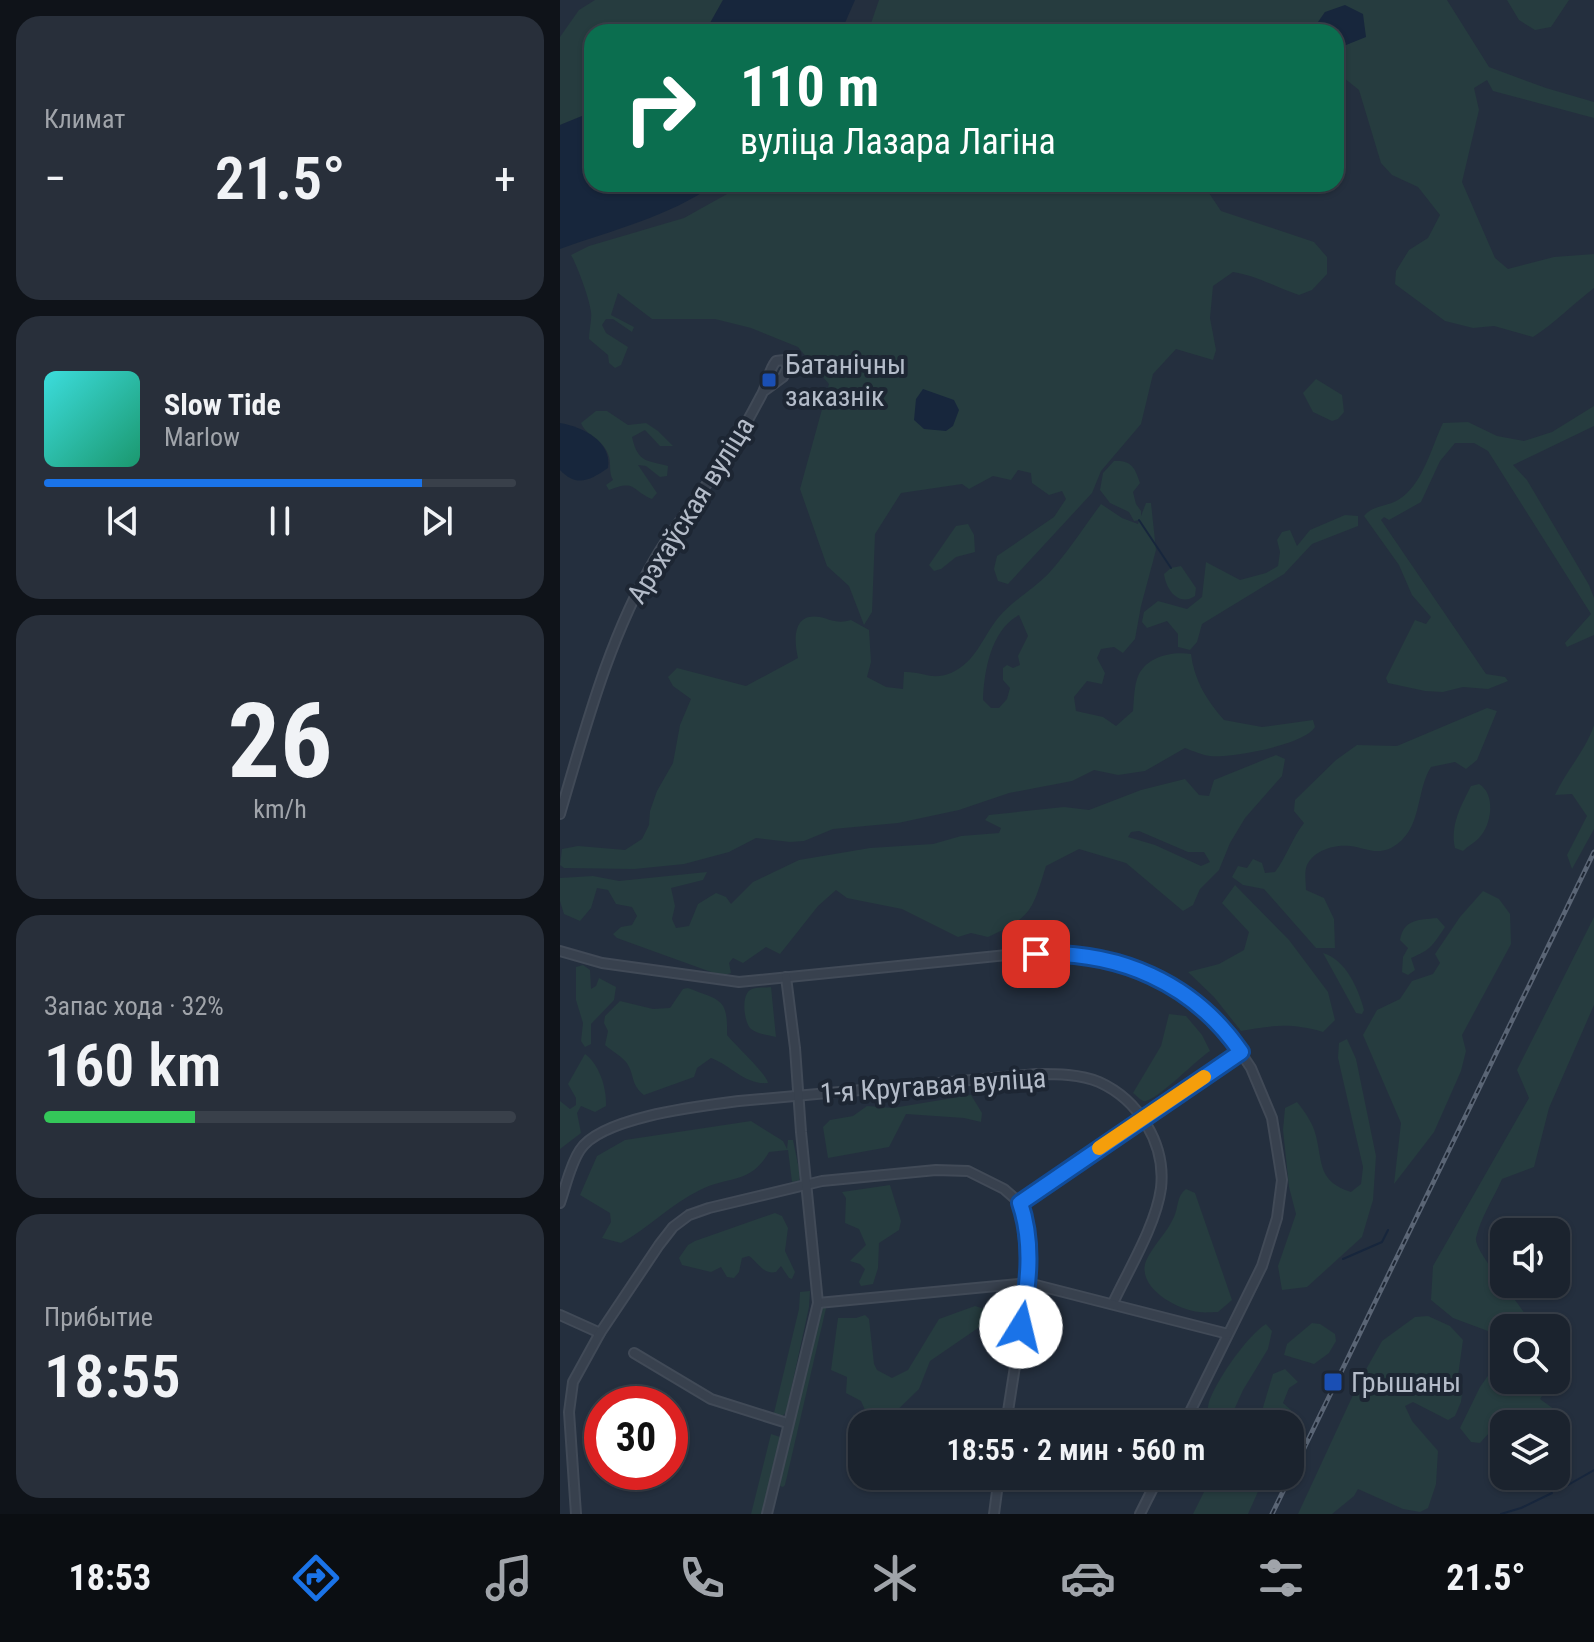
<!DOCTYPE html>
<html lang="ru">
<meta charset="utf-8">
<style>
:root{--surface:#1b232e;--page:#282f3a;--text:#f1f3f6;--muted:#a0a4aa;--line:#39404a;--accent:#1a73e8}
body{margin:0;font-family:"Roboto Condensed",sans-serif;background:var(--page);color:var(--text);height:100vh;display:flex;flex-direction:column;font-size:30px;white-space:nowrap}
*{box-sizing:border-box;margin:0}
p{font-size:26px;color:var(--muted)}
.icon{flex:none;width:44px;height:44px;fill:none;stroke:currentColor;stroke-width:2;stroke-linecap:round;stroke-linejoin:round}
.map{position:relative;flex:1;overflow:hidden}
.drawer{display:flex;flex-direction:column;gap:16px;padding:16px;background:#0f1319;width:560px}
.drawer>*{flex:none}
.top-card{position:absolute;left:24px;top:24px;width:760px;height:168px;border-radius:24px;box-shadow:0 2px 6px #0004,0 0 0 2px var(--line);background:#0b6e4f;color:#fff;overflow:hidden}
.fabs{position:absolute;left:930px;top:1218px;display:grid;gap:16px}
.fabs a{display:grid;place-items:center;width:80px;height:80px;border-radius:16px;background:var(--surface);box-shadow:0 2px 6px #0004,0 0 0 2px var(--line);font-size:40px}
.speed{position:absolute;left:24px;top:1386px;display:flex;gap:16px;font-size:40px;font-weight:700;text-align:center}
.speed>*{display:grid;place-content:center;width:104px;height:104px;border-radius:50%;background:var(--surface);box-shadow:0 2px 6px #0004,0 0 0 2px var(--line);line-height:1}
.speed .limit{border:12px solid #d22;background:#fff;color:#111}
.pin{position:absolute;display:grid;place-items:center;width:68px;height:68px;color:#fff;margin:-34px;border-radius:16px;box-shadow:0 4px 12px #0006}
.me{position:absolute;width:88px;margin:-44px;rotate:9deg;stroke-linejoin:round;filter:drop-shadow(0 0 6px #0008)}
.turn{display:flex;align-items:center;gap:28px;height:168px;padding:0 24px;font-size:36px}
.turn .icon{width:104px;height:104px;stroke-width:2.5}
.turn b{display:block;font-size:56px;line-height:68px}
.big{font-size:60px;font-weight:600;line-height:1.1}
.drawer .widget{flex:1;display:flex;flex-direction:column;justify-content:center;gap:12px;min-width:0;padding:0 28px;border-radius:24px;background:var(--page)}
.drawer .dial{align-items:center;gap:0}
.dial b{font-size:104px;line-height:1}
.song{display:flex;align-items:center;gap:24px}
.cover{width:96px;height:96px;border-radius:12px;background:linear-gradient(135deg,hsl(180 70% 55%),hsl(160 70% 35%))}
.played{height:8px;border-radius:4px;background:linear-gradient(90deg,var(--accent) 80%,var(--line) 80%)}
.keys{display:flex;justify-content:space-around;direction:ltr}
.heat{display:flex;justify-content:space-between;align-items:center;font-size:44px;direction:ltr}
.charge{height:12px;border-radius:6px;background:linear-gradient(90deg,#34c759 32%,var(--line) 0)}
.trip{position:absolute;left:288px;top:1410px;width:456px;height:80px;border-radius:24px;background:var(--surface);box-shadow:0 2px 6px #0004,0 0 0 2px var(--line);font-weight:600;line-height:80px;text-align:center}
.tabs{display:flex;height:128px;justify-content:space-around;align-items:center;background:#0b0e12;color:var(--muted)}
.tabs .icon{width:56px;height:56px}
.tabs .selected{color:var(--accent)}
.tabs b{font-size:36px;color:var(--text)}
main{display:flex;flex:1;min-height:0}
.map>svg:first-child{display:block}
.green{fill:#263c3f;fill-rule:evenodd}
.water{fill:#17263c}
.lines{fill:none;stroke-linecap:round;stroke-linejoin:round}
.stream{stroke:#17263c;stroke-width:2}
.street-casing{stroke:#414a57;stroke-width:12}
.street{stroke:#38414e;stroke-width:8}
.rail-casing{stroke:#5a6575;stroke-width:5}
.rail{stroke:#1d2633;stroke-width:2;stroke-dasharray:6;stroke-linecap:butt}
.route-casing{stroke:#114b97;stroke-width:20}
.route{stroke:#1a73e8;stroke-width:14}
.slow{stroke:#f59e0b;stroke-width:14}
.transit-dot{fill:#1a4fb4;stroke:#1d2633;stroke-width:3}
.labels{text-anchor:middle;stroke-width:8;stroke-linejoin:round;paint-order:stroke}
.poi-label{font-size:28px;fill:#b4bcc9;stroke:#1d2633;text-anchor:start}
.street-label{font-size:28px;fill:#b4bcc9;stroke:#1d2633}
</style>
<main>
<section class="drawer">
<div class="widget"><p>Климат</p>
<div class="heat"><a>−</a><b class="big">21.5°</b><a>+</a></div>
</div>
<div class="widget">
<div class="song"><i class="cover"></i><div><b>Slow Tide</b><p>Marlow</p></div></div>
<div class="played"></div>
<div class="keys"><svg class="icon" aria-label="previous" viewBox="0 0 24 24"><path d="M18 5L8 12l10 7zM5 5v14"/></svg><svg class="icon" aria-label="pause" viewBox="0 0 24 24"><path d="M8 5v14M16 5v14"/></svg><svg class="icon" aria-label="next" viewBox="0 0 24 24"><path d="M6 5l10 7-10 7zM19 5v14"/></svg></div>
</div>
<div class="widget dial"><b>26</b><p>km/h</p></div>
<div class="widget"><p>Запас хода · 32%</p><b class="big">160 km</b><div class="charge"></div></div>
<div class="widget"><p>Прибытие</p><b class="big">18:55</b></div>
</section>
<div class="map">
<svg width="1034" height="1514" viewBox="0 0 1034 1514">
<rect width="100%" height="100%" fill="#242f3e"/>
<g class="green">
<path d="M35 0H163L145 32H32V112L0 125V37L19 10Z"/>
<path d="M319 0H887L929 67 986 88 1034 102V118L933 91 927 80 914 88 919 110 902 182 935 258 948 269 994 257 1034 254V288C1013 304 995 323 973 337L934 326 913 328 885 321 835 284 836 271 849 250 868 238 880 215 858 187 832 175 821 163 799 90 779 74 776 75V49L806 36 765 12 754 28 731 32H308Z"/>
<path d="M947 0H1009L991 27 975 30 959 20Z"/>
<path d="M185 184H643L661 211 754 242 767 257V274L752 290 739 295C716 287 697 276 673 272L653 286 650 318 656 350 653 360 616 349 593 374 581 424 541 471 532 493 448 584 438 581 434 569 437 556 494 517 506 499 502 491 489 495 472 483 471 473 458 470 451 480 433 476 409 489 402 484 341 493 315 534 312 612 304 625 289 586 267 566 240 489 269 384 238 347 191 328 155 319H92L58 293 51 315 74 327 72 332 53 319H46L42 325 46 333 68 347 61 365 55 368 49 363 48 355 29 339C29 330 32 320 31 312 30 300 17 265 11 255L29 246 124 218Z"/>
<path d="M756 379 782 395 784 412 778 419 772 421 753 412 743 393Z"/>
<path d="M1034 406V426L953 465 967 480 1029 585 1034 598V635L1007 647 1005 643 1031 614 928 451 914 443H895L880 461 861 502 829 520 824 517 821 520 926 674 945 677 948 681 928 689 903 687 883 692 865 691 828 683 826 678 855 620 866 624 871 617 852 595 839 565 804 516C813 505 826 507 838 500 863 485 871 448 883 423L908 422 937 436 964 441 992 432Z"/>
<path d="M36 411H47L68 425 86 423 98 431 113 446H100L85 430 72 437C78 464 88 460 108 466L107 476 100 477 86 466 78 465 97 493 92 499C71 490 76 479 49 490L46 485 53 480C48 471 52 463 48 454 43 439 26 436 21 423Z"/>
<path d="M554 461C572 460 575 468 580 483L573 492 576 504 581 511V516L586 503H591L596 550 581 606 575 639 563 653 554 647 541 649 537 658 545 673 542 684 527 681 514 697 516 711 543 717 556 726 573 711C574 701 574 688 577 679 584 657 611 651 631 654 634 680 647 701 664 720L702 727 753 720 755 727C744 745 672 758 650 756 642 755 633 751 625 748L585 771 558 775 534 770 512 781 449 793 399 810 338 823 273 829 244 841 230 842 196 838 169 852 124 864 74 869 4 868 0 865 2 849 18 846 65 850 82 839 89 825 90 811 97 791 113 763 120 725 131 699 113 686 108 677 117 668 186 686 238 658C234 641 232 612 260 617 272 620 278 624 291 620L309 630 311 662 307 677 326 687 343 689 344 672C362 671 371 681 391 673 416 662 422 638 438 618 453 600 474 589 489 573 508 552 524 527 541 504L562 518 578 524 579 520 574 521 569 512 550 503 540 490 543 473ZM459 615 468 636 458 656 460 665 453 668 447 665 443 668V680L450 688 447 699 439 708H431L423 700C424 671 431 630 459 615Z"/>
<path d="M785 515 798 516V526L752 544 724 574 642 624 637 642 630 650 618 647V634L607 621 587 628 582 622 584 612 598 601 627 609 642 597 646 562 680 580 706 573 718 566 720 552 717 540 722 532 730 530 737 546 750 530Z"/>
<path d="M408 524 414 535 415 552 396 557 381 569 374 571 369 565 396 526Z"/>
<path d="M621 566 636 588 635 596C619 607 606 590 604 574L611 568Z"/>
<path d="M927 708 937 711 917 760 906 769 895 762 871 767C855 792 863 831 831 848 816 855 805 848 790 846 775 844 754 850 747 865 744 872 746 883 746 890L764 898 774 919 775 948H756L704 889 683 885 672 877 678 866 687 868 693 859 702 863 705 873 715 872C727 856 732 838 744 823L734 811 735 800 776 760 797 745 837 746Z"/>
<path d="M1034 725V829L1012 869 1007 855 1027 816 1012 794 995 795C1006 771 1026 750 1034 725Z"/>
<path d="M716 755 725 759 722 776 685 818 670 843 659 870 640 889 633 905 623 911 566 863 519 849 486 866C472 911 472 917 428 937L411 933 398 937 342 909 287 898 276 890 258 906 220 954 206 947 183 963 173 958 169 963 171 973 162 976 57 938 53 934 61 927 72 925 77 916 72 907 56 904 48 890 37 888 31 908 20 921 4 914 0 901V878L33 876 59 881 147 872 143 880 111 888 115 906 112 919 116 928 129 926 138 904 156 893 166 897 171 904 193 882 239 860 310 848 373 844 401 836 439 833 441 828 425 820 429 815 504 807 529 810 581 790 625 779 639 795 649 796 654 780ZM579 831 628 852H644L650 862 641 866 595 845 568 837 571 832Z"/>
<path d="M919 784C936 794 932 825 919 838 914 843 908 846 903 851L895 848C890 825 901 806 911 786Z"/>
<path d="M675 885 729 940 768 992 775 1020 763 1032C731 1023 714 1025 681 1031L654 997 628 972 659 964 684 950 689 932 662 903Z"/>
<path d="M923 891 939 899 950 914 951 944 902 1035 906 1051 901 1071 874 1132 834 1184 841 1123 803 1035 817 1010 840 999 852 981 873 974 880 963 875 954 900 917Z"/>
<path d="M1034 917V1005L989 1108 974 1167 942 1179C934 1197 920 1219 916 1238 913 1251 965 1309 974 1328H944V1337L893 1318 871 1300 873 1266 969 1098 957 1070Z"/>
<path d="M877 918 885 927C872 946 872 949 851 958L855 970 848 975 842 972 843 957 848 948 840 940C844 919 858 920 877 918Z"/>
<path d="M763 953C786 960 798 988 804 1010L802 1014 796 1013Z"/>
<path d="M23 965 30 970 31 989 36 986 39 978 56 987 54 1000 31 1024V1044L25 1047 21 1041 23 1023 16 1000V967Z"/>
<path d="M211 987 216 1037C208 1035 197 1034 191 1029 184 1023 180 993 192 989 197 987 205 988 211 987Z"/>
<path d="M128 988C160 1001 168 997 167 1035 176 1046 206 1073 208 1083 185 1085 172 1066 151 1058L137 1068 134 1077 84 1095C70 1084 75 1074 66 1062 60 1055 52 1051 45 1045L48 1031 44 1023 45 1016 60 1001 93 1009 110 1008 123 989Z"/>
<path d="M609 1014 626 1016 642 1035 650 1051C637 1059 594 1104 583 1101 579 1099 576 1095 573 1093L601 1046Z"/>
<path d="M787 1039 796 1059 816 1156 813 1200 802 1237 747 1287 722 1290 718 1266 736 1214 729 1187 723 1130 725 1108 737 1102C745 1112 753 1123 756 1136 763 1165 758 1181 791 1192L801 1184 803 1167 778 1058 779 1043Z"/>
<path d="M25 1054C39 1064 47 1088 46 1106L35 1112 21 1106 17 1113 21 1133 0 1149V1101L10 1109 16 1105V1098L8 1084Z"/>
<path d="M411 1095 422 1113 421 1122 404 1118 346 1114 329 1147 268 1158 263 1127 270 1120 293 1116 307 1106 333 1108Z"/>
<path d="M191 1121 223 1141 227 1149 228 1140H233L240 1174 239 1181 232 1182 228 1150 209 1152C190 1185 169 1175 140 1190 112 1203 89 1228 61 1243L42 1238 51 1222 50 1213 20 1195 37 1156 65 1140Z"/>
<path d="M330 1185 341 1221 339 1230 319 1243 318 1268 313 1284 301 1286 299 1282 305 1269 300 1264 290 1261 306 1245 299 1229 285 1223 286 1198 282 1192Z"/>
<path d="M626 1189 635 1193 672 1300 658 1312C652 1312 645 1313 639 1312 617 1310 576 1287 586 1261 593 1245 607 1233 614 1217 619 1206 616 1197 626 1189Z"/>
<path d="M215 1213 222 1216 228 1228 225 1251 235 1272 232 1279 229 1278 221 1266 216 1272C203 1275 198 1262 189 1256L182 1258 179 1272 174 1278 167 1277 161 1267 151 1272 122 1265 119 1258 128 1245 135 1241Z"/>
<path d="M250 1291 249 1307 226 1413 219 1418 213 1417 239 1309 240 1292Z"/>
<path d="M267 1304 225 1485 223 1487 220 1486 222 1464 258 1310Z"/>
<path d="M415 1306 424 1309 425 1317 418 1328 370 1361 359 1389 326 1421 316 1424 309 1419 301 1401 286 1393 287 1377 271 1370 278 1318H296L305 1315 309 1319 314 1364 317 1370 332 1378 348 1370 379 1319Z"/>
<path d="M868 1316 890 1326 903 1340 898 1376 903 1385 901 1402 895 1416 888 1420 853 1402 845 1406 852 1421 878 1451 876 1484 868 1508 860 1512 843 1509 798 1489 794 1496 772 1514H738L799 1382 822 1341 855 1317Z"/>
<path d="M752 1323 760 1324 775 1334 776 1341 769 1353 754 1364 724 1355 727 1344Z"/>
<path d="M706 1324 712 1331 708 1349 683 1390 669 1421 667 1424H646C647 1416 647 1407 650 1399 659 1377 687 1336 706 1324Z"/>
<path d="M944 1353V1380H986V1390L980 1399 1002 1415 1001 1421 996 1424 969 1410 958 1411 952 1419 937 1424 920 1443 911 1442 900 1428 920 1387Z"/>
<path d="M725 1369 738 1382 729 1388 723 1403 731 1410 729 1424H698L713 1374Z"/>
<path d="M211 1434 220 1437 202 1514H191Z"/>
<path d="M652 1476H705L688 1514H633Z"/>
</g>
<g class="water">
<path d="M163 0H295L281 32H145Z"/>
<path d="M785 5 803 14 806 37 776 49V32H731L754 28 765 12Z"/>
<path d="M32 112V184H155C109 217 52 230 0 249V125Z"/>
<path d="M363 389 394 400 399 410 393 426 386 431 364 429 354 420 356 399Z"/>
<path d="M0 423C23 427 52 441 48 468 30 480 17 488 0 470Z"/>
</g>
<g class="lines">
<g class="stream">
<path d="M579 520 611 568"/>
<path d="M783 1259 822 1242 828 1230"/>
<path d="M1008 1485 1034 1470"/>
<path d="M941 1514 961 1508 992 1493"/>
</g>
<defs>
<g id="street">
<path d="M0 814C26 726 49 637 96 557 118 520 146 488 169 452 181 434 192 413 202 394 208 383 208 371 216 361L224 360 228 367 223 377 204 391"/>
<path d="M0 951 42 963 179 982 447 955 504 953 541 958 570 966 606 982 629 997 673 1041 691 1068 712 1118 722 1180 717 1218 702 1266 624 1424"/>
<path d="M0 1203C6 1186 10 1165 20 1150 41 1117 140 1106 179 1101L477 1074C497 1074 520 1074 539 1082 579 1100 606 1144 601 1188 596 1225 569 1269 553 1303"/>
<path d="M460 1203 681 1052"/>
<path d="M258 1303 468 1283 668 1334"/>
<path d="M0 1315 40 1333"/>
<path d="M74 1353 151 1399 227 1423"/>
<path d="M16 1514 9 1412 13 1382 40 1333 99 1245 113 1227 129 1215 149 1208 262 1181 376 1170 408 1171 444 1189 460 1203 468 1232V1283L446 1424"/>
<path d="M207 1514 258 1303 241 1132 235 1048 226 977"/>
<path d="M434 1514 439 1476"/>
<path d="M580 1514 599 1476"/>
</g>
</defs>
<use href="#street" class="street-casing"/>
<use href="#street" class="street"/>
<defs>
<path id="rail" d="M712 1514 1034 852"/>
</defs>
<use href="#rail" class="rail-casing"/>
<use href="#rail" class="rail"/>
</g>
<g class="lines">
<defs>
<path id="route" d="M461 1327C468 1286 474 1244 460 1203L681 1052C633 982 558 951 476 954"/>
</defs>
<use href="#route" class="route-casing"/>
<use href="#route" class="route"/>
<path class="slow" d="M539 1148 644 1077"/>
</g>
<g class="transit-dot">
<rect x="201" y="372" width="16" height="16" rx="4"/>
<rect x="763" y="1372" width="20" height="20" rx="4"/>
</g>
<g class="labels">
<g class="poi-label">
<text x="225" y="374">Батанічны<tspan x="225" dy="32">заказнік</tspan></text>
<text x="791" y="1392">Грышаны</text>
</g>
<g class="street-label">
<text transform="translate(130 510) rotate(-58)" y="10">Арэхаўская вуліца</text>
<text transform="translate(373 1085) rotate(-4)" y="10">1-я Кругавая вуліца</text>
</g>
</g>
</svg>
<div class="fabs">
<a><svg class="icon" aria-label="sound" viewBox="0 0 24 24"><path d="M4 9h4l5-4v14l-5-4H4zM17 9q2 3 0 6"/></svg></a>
<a><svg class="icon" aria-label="search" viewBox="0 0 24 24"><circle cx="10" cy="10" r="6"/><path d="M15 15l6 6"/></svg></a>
<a><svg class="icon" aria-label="layers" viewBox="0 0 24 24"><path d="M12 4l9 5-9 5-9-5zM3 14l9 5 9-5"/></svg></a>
</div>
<div class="speed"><div class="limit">30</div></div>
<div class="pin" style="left:476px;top:954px;background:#d93025"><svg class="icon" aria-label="arrive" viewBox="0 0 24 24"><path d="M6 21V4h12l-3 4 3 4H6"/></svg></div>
<svg class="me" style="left:461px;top:1327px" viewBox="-20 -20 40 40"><circle r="19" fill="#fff"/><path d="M0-13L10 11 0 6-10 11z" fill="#1a73e8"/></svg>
<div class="trip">18:55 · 2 мин · 560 m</div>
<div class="top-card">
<div class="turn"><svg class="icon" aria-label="right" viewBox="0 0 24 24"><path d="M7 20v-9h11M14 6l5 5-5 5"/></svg><div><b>110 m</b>вуліца Лазара Лагіна</div></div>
</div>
</div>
</main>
<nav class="tabs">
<b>18:53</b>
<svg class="icon selected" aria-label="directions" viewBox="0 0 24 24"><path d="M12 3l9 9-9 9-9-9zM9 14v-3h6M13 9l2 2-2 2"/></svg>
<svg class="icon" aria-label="music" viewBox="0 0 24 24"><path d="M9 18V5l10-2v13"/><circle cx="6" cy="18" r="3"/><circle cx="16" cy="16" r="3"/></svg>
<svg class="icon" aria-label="phone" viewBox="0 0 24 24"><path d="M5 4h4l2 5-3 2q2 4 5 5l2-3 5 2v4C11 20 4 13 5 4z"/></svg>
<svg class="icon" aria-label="climate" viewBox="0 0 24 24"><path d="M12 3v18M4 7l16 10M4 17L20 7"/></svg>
<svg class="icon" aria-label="car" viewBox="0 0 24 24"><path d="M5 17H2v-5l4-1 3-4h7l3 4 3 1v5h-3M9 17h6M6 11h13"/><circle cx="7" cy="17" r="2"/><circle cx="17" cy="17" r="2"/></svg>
<svg class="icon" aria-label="filters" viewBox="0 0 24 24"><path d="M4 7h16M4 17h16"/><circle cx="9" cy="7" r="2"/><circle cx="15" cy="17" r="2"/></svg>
<b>21.5°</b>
</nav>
